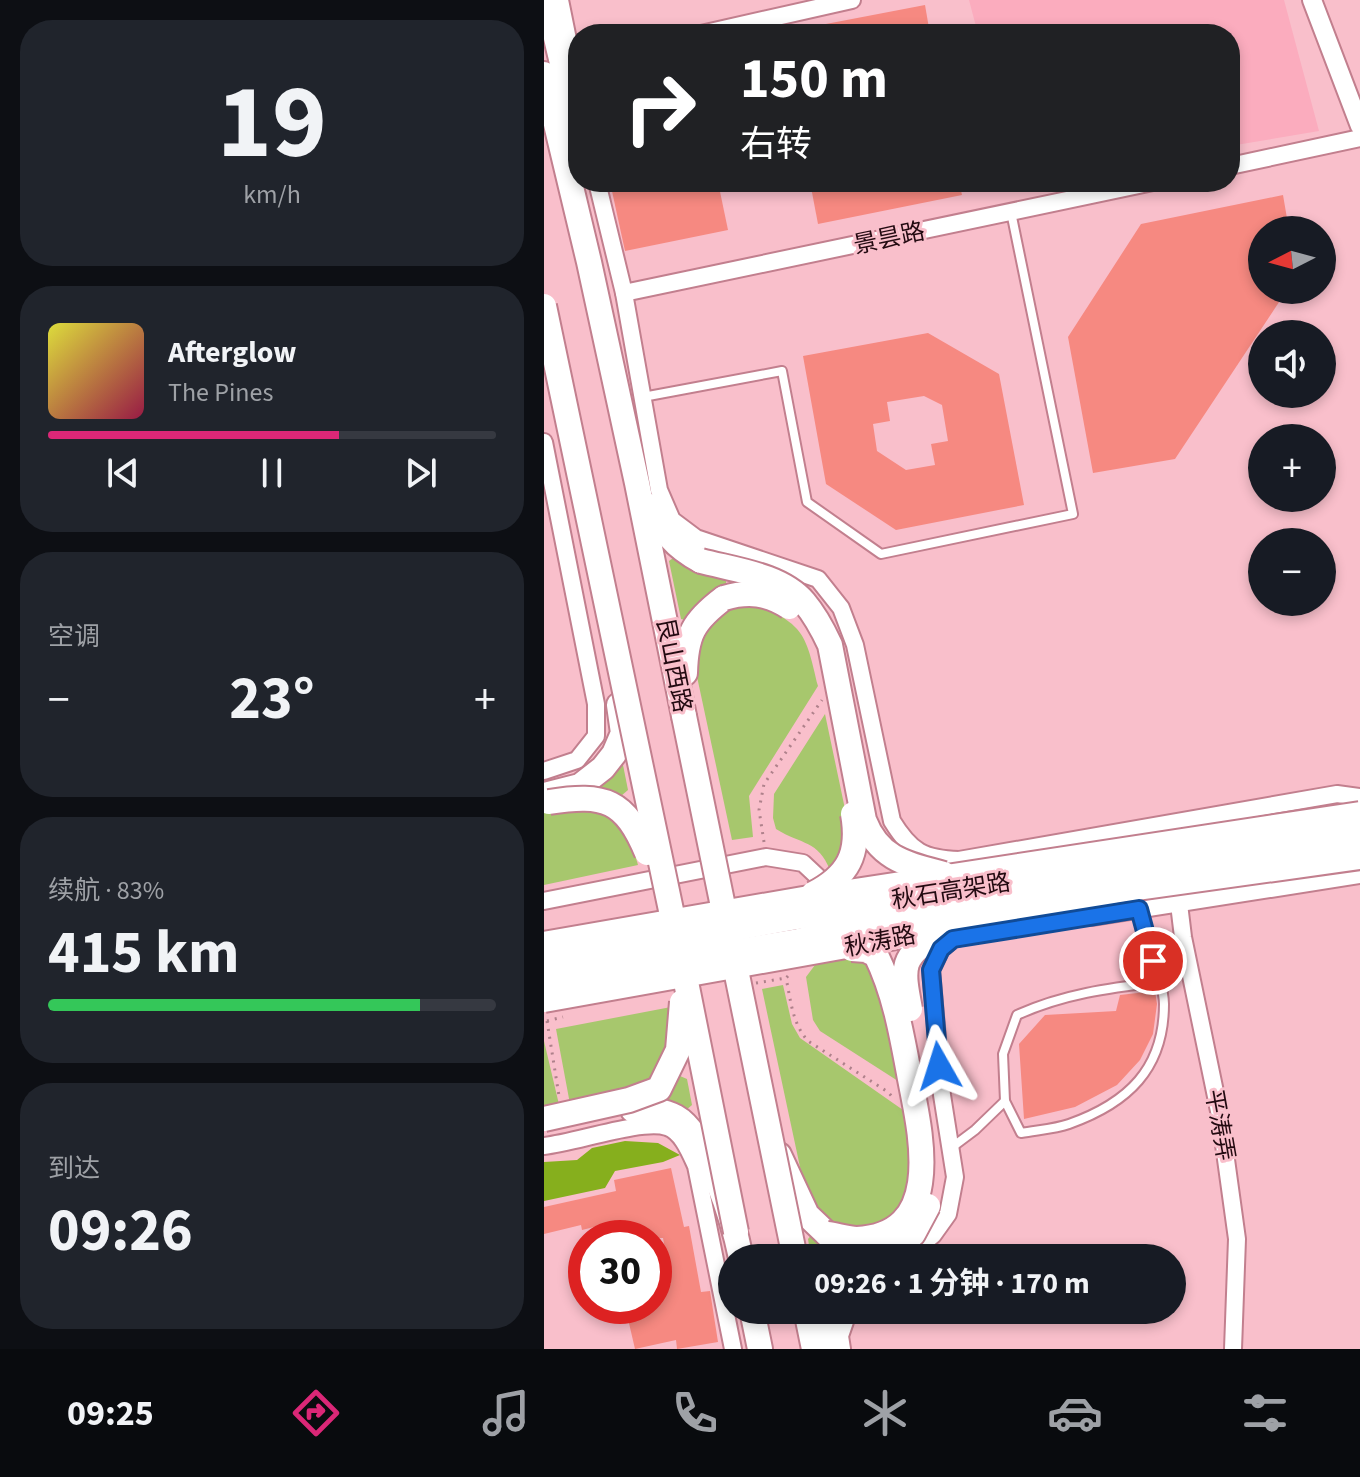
<!DOCTYPE html>
<html lang="zh">
<meta charset="utf-8">
<style>
:root{--surface:#171b24;--page:#20242c;--text:#f1f3f6;--muted:#9ea1a6;--line:#363941;--accent:#db2777}
body{margin:0;font-family:"Source Sans 3","Noto Sans SC",sans-serif;background:var(--page);color:var(--text);height:100vh;display:flex;flex-direction:column;font-size:30px;white-space:nowrap}
*{box-sizing:border-box;margin:0}
p{font-size:26px;color:var(--muted)}
.icon{flex:none;width:44px;height:44px;fill:none;stroke:currentColor;stroke-width:2;stroke-linecap:round;stroke-linejoin:round}
.map{position:relative;flex:1;overflow:hidden}
.details{display:flex;flex-direction:column;gap:20px;padding:20px;background:#0d0f14;width:544px}
.details>*{flex:none}
.top-card{position:absolute;left:24px;top:24px;width:672px;height:168px;border-radius:32px;box-shadow:0 4px 12px #0003;background:#202124;color:#fff;overflow:hidden}
.needle{width:52px;rotate:264deg}
.controls{position:absolute;left:704px;top:216px;display:grid;gap:16px}
.controls a{display:grid;place-items:center;width:88px;height:88px;border-radius:50%;background:var(--surface);box-shadow:0 4px 12px #0003;font-size:40px}
.speed{position:absolute;left:24px;top:1220px;display:flex;gap:16px;font-size:40px;font-weight:700;text-align:center}
.speed>*{display:grid;place-content:center;width:104px;height:104px;border-radius:50%;background:var(--surface);box-shadow:0 4px 12px #0003;line-height:1}
.speed .limit{border:12px solid #d22;background:#fff;color:#111}
.pin{position:absolute;display:grid;place-items:center;width:68px;height:68px;color:#fff;margin:-34px;border:4px solid #fff;border-radius:50%;box-shadow:0 2px 8px #0007}
.me{position:absolute;width:88px;margin:-44px;rotate:354deg;stroke-linejoin:round;filter:drop-shadow(0 0 6px #0008)}
.turn{display:flex;align-items:center;gap:28px;height:168px;padding:0 40px;font-size:36px}
.turn .icon{width:104px;height:104px;stroke-width:2.5}
.turn b{display:block;font-size:56px;line-height:68px}
.big{font-size:60px;font-weight:700;line-height:1.1}
.details .card{flex:1;display:flex;flex-direction:column;justify-content:center;gap:12px;min-width:0;padding:0 28px;border-radius:32px;background:var(--page)}
.details .dial{align-items:center;gap:0}
.dial b{font-size:104px;line-height:1}
.song{display:flex;align-items:center;gap:24px}
.cover{width:96px;height:96px;border-radius:12px;background:linear-gradient(135deg,hsl(60 70% 55%),hsl(340 70% 35%))}
.played{height:8px;border-radius:4px;background:linear-gradient(90deg,var(--accent) 65%,var(--line) 65%)}
.keys{display:flex;justify-content:space-around;direction:ltr}
.heat{display:flex;justify-content:space-between;align-items:center;font-size:44px;direction:ltr}
.charge{height:12px;border-radius:6px;background:linear-gradient(90deg,#34c759 83%,var(--line) 0)}
.trip{position:absolute;left:174px;top:1244px;width:468px;height:80px;border-radius:40px;background:var(--surface);box-shadow:0 4px 12px #0003;font-weight:700;line-height:80px;text-align:center}
.tab-bar{display:flex;height:128px;justify-content:space-around;align-items:center;background:#090b0e;color:var(--muted)}
.tab-bar .icon{width:56px;height:56px}
.tab-bar .active{color:var(--accent)}
.tab-bar b{font-size:36px;color:var(--text)}
main{display:flex;flex:1;min-height:0}
.map>svg:first-child{display:block}
.built{fill:#fbacbe}
.green{fill:#a7c76d}
.forest{fill:#86af1d}
.building{fill:#f68981;fill-rule:evenodd}
.lines{fill:none;stroke-linecap:round;stroke-linejoin:round}
.service-casing{stroke:#c27f8e;stroke-width:12}
.minor-casing{stroke:#c27f8e;stroke-width:20}
.tertiary-casing{stroke:#c27f8e;stroke-width:22}
.secondary-casing{stroke:#c27f8e;stroke-width:26}
.primary-casing{stroke:#c27f8e;stroke-width:28}
.path{stroke:#af818b;stroke-width:3;stroke-dasharray:2 6;stroke-linecap:butt}
.service{stroke:#fff;stroke-width:8}
.minor{stroke:#fff;stroke-width:16}
.tertiary{stroke:#fff;stroke-width:18}
.secondary{stroke:#fff;stroke-width:22}
.primary{stroke:#fff;stroke-width:24}
.primary-bridge-casing{stroke:#c27f8e;stroke-width:28;stroke-linecap:butt}
.trunk-bridge-casing{stroke:#c27f8e;stroke-width:30;stroke-linecap:butt}
.primary-bridge{stroke:#fff;stroke-width:24}
.trunk-bridge{stroke:#fff;stroke-width:26}
.route-casing{stroke:#114b97;stroke-width:20}
.route{stroke:#1a73e8;stroke-width:14}
.labels{text-anchor:middle;stroke-width:6;stroke-linejoin:round;paint-order:stroke}
.street-label{font-size:24px;fill:#230a11;stroke:#f9bfcb}
</style>
<main>
<section class="details">
<div class="card dial"><b>19</b><p>km/h</p></div>
<div class="card">
<div class="song"><i class="cover"></i><div><b>Afterglow</b><p>The Pines</p></div></div>
<div class="played"></div>
<div class="keys"><svg class="icon" aria-label="previous" viewBox="0 0 24 24"><path d="M18 5L8 12l10 7zM5 5v14"/></svg><svg class="icon" aria-label="pause" viewBox="0 0 24 24"><path d="M8 5v14M16 5v14"/></svg><svg class="icon" aria-label="next" viewBox="0 0 24 24"><path d="M6 5l10 7-10 7zM19 5v14"/></svg></div>
</div>
<div class="card"><p>空调</p>
<div class="heat"><a>−</a><b class="big">23°</b><a>+</a></div>
</div>
<div class="card"><p>续航 · 83%</p><b class="big">415 km</b><div class="charge"></div></div>
<div class="card"><p>到达</p><b class="big">09:26</b></div>
</section>
<div class="map">
<svg width="816" height="1349" viewBox="0 0 816 1349">
<rect width="100%" height="100%" fill="#f9bfcb"/>
<path class="built" d="M425 0H740L775 131 686 146V34H434Z"/>
<g class="green">
<path d="M132 556 182 579V588L145 621 137 619 125 561Z"/>
<path d="M212 604C261 625 262 635 274 686L205 796 209 837 188 840 152 672 153 634 182 609Z"/>
<path d="M281 714 301 809 300 852 286 870C274 840 258 845 232 829L229 818 230 794Z"/>
<path d="M72 762 79 765 84 790 77 796 56 787 54 781Z"/>
<path d="M0 807 63 812 86 838 94 865 0 885Z"/>
<path d="M310 954C345 970 347 1045 354 1081L276 1031 269 1020 262 977 274 961Z"/>
<path d="M239 985 248 1024 256 1038 359 1110 368 1172 359 1207 333 1224 307 1227 283 1220 266 1204 259 1181 218 989Z"/>
<path d="M127 1007C136 1089 90 1088 26 1104L12 1029Z"/>
<path d="M0 1041 17 1113 0 1117Z"/>
<path d="M136 1076 143 1079 148 1105 141 1111 120 1101 119 1096Z"/>
<path d="M270 1232 310 1250 326 1249V1257L267 1258 264 1239Z"/>
</g>
<path class="forest" d="M81 1141 114 1143 136 1155 119 1162 71 1171 61 1188 0 1201V1162L33 1160 48 1148Z"/>
<g class="building">
<path d="M381 5 386 34H262L261 28Z"/>
<path d="M66 182H174L184 230 81 251Z"/>
<path d="M266 182H415L418 195 274 224Z"/>
<path d="M739 195 745 230H718V290H743L631 459 549 473 524 337 597 224Z"/>
<path d="M384 333 455 374 480 505 352 530 282 484 259 356ZM380 396 398 405 404 441 387 444 391 465 362 470 333 451 329 424 346 421 343 402Z"/>
<path d="M611 991 613 1004 609 1034 596 1060 573 1085 531 1107 480 1119 475 1044 501 1015 572 1011 576 995Z"/>
<path d="M127 1168 140 1227 145 1226 157 1292 166 1291 174 1342 133 1349 132 1340 91 1349 81 1306H110V1289L127 1284 119 1238H65L62 1224 38 1230 37 1225 0 1234V1207L72 1191 70 1180Z"/>
</g>
<g class="lines">
<defs>
<g id="service">
<path d="M99 397 238 371 263 502 337 554 529 514 467 212"/>
<path d="M461 1101 459 1054 473 1015C519 994 565 988 615 982"/>
<path d="M407 1148 431 1130 461 1101 477 1133C493 1130 511 1129 525 1124 584 1103 620 1069 620 1004 620 983 601 933 595 909"/>
</g>
<g id="minor">
<path d="M16 0 34 89"/>
<path d="M157 34 308 0"/>
<path d="M686 166 816 138"/>
<path d="M53 182 80 293 115 490 128 520 152 538 274 579 297 608 311 645 348 821C367 852 380 859 415 860"/>
<path d="M80 293 609 182"/>
<path d="M0 442 52 704V736L33 760 0 771"/>
<path d="M414 867 415 860 793 794 816 797"/>
<path d="M0 901 222 857 259 863 275 878 282 898"/>
<path d="M635 904 639 937 676 1116 693 1239 689 1349"/>
<path d="M547 917 816 875"/>
<path d="M0 1146C31 1143 97 1119 123 1127 138 1132 146 1153 152 1166L189 1349"/>
<path d="M361 1258 389 1235 404 1214 411 1177 398 1095 387 970 397 949 409 939 429 934"/>
<path d="M298 1349 296 1336 305 1310"/>
</g>
<path id="tertiary" d="M768 0 816 126"/>
<path id="secondary" d="M2 0 25 97 34 153"/>
<g id="primary">
<path d="M0 74 45 262 93 483 140 716"/>
<path d="M106 506C121 533 129 546 157 561"/>
<path d="M141 673C142 635 149 621 180 598"/>
<path d="M0 795 36 786 59 768 70 754 79 733 75 705"/>
<path d="M89 1110C105 1110 117 1109 132 1117 163 1134 190 1223 197 1258"/>
<path d="M235 1155 263 1215 283 1234"/>
<path d="M208 1310 216 1349"/>
<path d="M262 1310 270 1349"/>
<path d="M281 1349 282 1315 286 1310"/>
</g>
</defs>
<use href="#service" class="service-casing"/>
<use href="#minor" class="minor-casing"/>
<use href="#tertiary" class="tertiary-casing"/>
<use href="#secondary" class="secondary-casing"/>
<use href="#primary" class="primary-casing"/>
<g class="path">
<path d="M220 842 215 810 220 784 278 700"/>
<path d="M244 976 242 978C247 1001 248 1023 264 1041L344 1092 351 1100"/>
<path d="M212 983 242 978"/>
<path d="M3 1021 19 1017"/>
<path d="M3 1021 15 1096"/>
</g>
<use href="#service" class="service"/>
<use href="#minor" class="minor"/>
<use href="#tertiary" class="tertiary"/>
<use href="#secondary" class="secondary"/>
<use href="#primary" class="primary"/>
<defs>
<g id="primary-bridge">
<path d="M0 306 140 972 192 1232"/>
<path d="M157 561C191 570 237 575 260 602 271 615 279 630 286 645L320 820C335 859 362 864 400 874"/>
<path d="M180 598C204 591 224 593 245 607"/>
<path d="M140 716 251 1258"/>
<path d="M5 802C61 793 81 800 103 853"/>
<path d="M269 894C304 876 316 854 309 814"/>
<path d="M0 944 259 899 816 814"/>
<path d="M0 1000 408 927 561 904"/>
<path d="M366 1009C358 967 356 956 395 934"/>
<path d="M0 1119 85 1100 115 1089 134 1050 138 1002"/>
<path d="M283 1234C292 1235 304 1239 313 1239 401 1235 377 1135 366 1079 358 1036 351 994 332 955L322 950 308 949"/>
<path d="M342 1255 369 1234 384 1206"/>
</g>
<g id="trunk-bridge">
<path d="M0 962 247 917 504 876 816 831"/>
<path d="M0 985 255 942 341 922 816 856"/>
</g>
</defs>
<use href="#primary-bridge" class="primary-bridge-casing"/>
<use href="#trunk-bridge" class="trunk-bridge-casing"/>
<use href="#primary-bridge" class="primary-bridge"/>
<use href="#trunk-bridge" class="trunk-bridge"/>
</g>
<g class="lines">
<defs>
<path id="route" d="M395 1066 387 970 397 949 409 939 595 909 609 961"/>
</defs>
<use href="#route" class="route-casing"/>
<use href="#route" class="route"/>
</g>
<g class="labels">
<g class="street-label">
<text transform="translate(345 238) rotate(-12)" y="8">景昙路</text>
<text transform="translate(130 665) rotate(79)" y="8">艮山西路</text>
<text transform="translate(407 891) rotate(-9)" y="8">秋石高架路</text>
<text transform="translate(336 941) rotate(-11)" y="8">秋涛路</text>
<text transform="translate(676 1125) rotate(80)" y="8">平涛弄</text>
</g>
</g>
</svg>
<div class="controls">
<a><svg class="needle" viewBox="-14 -14 28 28"><path d="M0-13l5 13h-10z" fill="#e53935"/><path d="M0 13l5-13h-10z" fill="#9ea1a6"/></svg></a>
<a><svg class="icon" aria-label="sound" viewBox="0 0 24 24"><path d="M4 9h4l5-4v14l-5-4H4zM17 9q2 3 0 6"/></svg></a>
<a>+</a>
<a>−</a>
</div>
<div class="speed"><div class="limit">30</div></div>
<div class="pin" style="left:609px;top:961px;background:#d93025"><svg class="icon" aria-label="arrive" viewBox="0 0 24 24"><path d="M6 21V4h12l-3 4 3 4H6"/></svg></div>
<svg class="me" style="left:395px;top:1066px" viewBox="-20 -20 40 40"><path d="M0-17L14 15 0 8-14 15z" fill="#1a73e8" stroke="#fff" stroke-width="4"/></svg>
<div class="trip">09:26 · 1 分钟 · 170 m</div>
<div class="top-card">
<div class="turn"><svg class="icon" aria-label="right" viewBox="0 0 24 24"><path d="M7 20v-9h11M14 6l5 5-5 5"/></svg><div><b>150 m</b>右转</div></div>
</div>
</div>
</main>
<nav class="tab-bar">
<b>09:25</b>
<svg class="icon active" aria-label="directions" viewBox="0 0 24 24"><path d="M12 3l9 9-9 9-9-9zM9 14v-3h6M13 9l2 2-2 2"/></svg>
<svg class="icon" aria-label="music" viewBox="0 0 24 24"><path d="M9 18V5l10-2v13"/><circle cx="6" cy="18" r="3"/><circle cx="16" cy="16" r="3"/></svg>
<svg class="icon" aria-label="phone" viewBox="0 0 24 24"><path d="M5 4h4l2 5-3 2q2 4 5 5l2-3 5 2v4C11 20 4 13 5 4z"/></svg>
<svg class="icon" aria-label="climate" viewBox="0 0 24 24"><path d="M12 3v18M4 7l16 10M4 17L20 7"/></svg>
<svg class="icon" aria-label="car" viewBox="0 0 24 24"><path d="M5 17H2v-5l4-1 3-4h7l3 4 3 1v5h-3M9 17h6M6 11h13"/><circle cx="7" cy="17" r="2"/><circle cx="17" cy="17" r="2"/></svg>
<svg class="icon" aria-label="filters" viewBox="0 0 24 24"><path d="M4 7h16M4 17h16"/><circle cx="9" cy="7" r="2"/><circle cx="15" cy="17" r="2"/></svg>
</nav>
